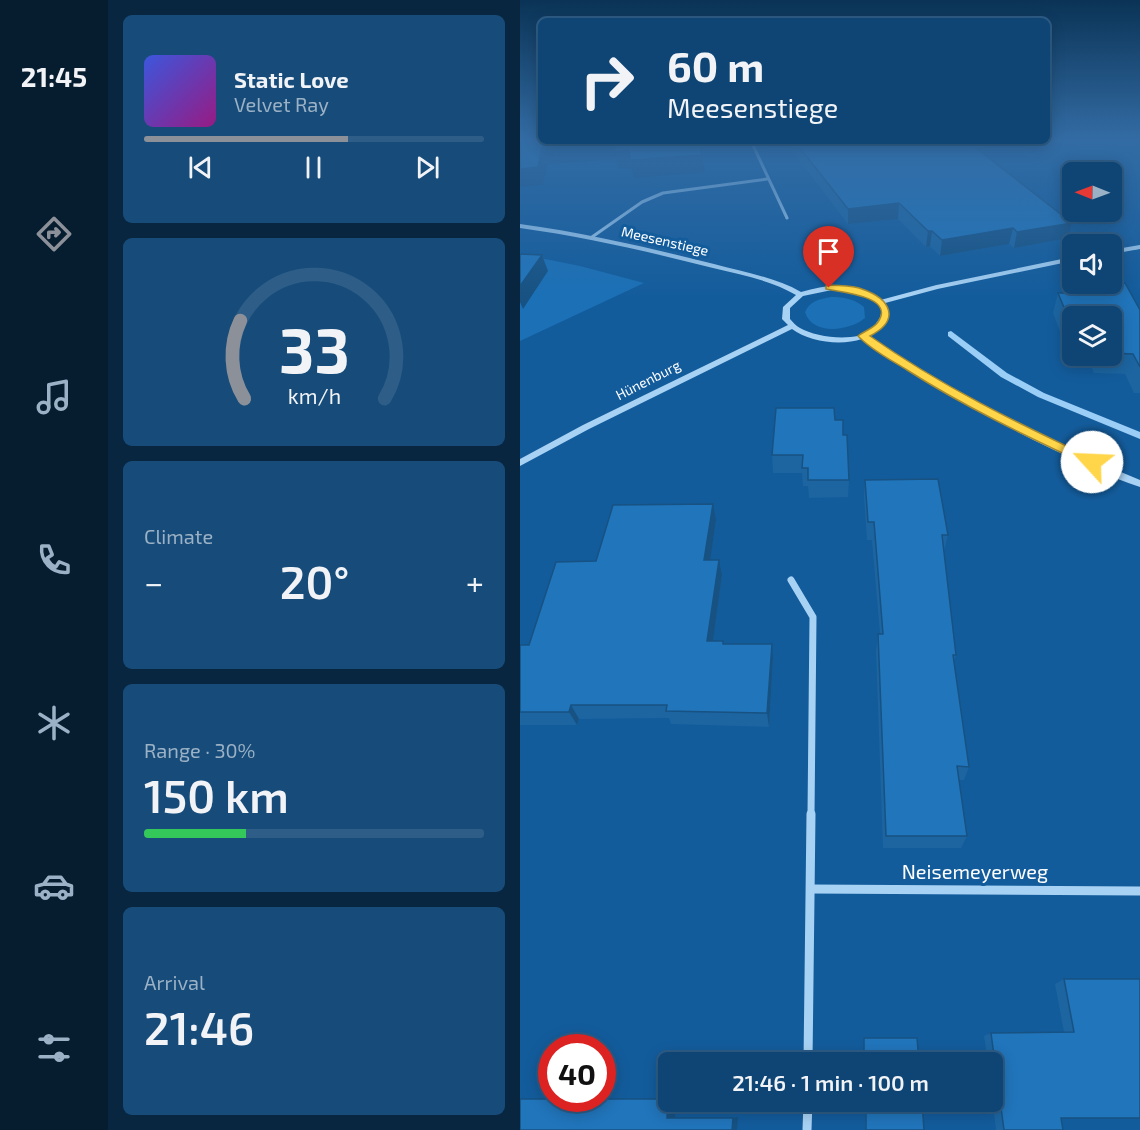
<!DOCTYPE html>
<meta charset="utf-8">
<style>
:root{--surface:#0e4575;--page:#174c7a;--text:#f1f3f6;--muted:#9bb1c5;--line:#2e5d87;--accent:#8c9099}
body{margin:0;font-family:"Exo 2",sans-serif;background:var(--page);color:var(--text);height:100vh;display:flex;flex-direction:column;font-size:22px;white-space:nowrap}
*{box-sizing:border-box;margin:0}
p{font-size:20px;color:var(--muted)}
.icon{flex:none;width:33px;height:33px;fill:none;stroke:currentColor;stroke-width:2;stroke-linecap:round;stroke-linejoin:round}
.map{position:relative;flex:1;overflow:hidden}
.details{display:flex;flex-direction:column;gap:15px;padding:15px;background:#082640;width:412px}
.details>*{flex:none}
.guide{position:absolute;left:18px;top:18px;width:512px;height:126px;border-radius:9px;box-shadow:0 3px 15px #0003,0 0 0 2px var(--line);background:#0e4575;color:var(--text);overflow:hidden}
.needle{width:39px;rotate:271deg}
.tools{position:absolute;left:542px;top:162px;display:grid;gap:12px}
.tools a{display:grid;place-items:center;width:60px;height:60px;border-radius:9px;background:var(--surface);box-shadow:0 3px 15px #0003,0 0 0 2px var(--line);font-size:30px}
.speed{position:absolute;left:18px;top:1034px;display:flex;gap:12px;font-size:30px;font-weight:700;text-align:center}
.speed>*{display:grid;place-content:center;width:78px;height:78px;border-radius:50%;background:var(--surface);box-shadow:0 3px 15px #0003,0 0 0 2px var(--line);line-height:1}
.speed .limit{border:9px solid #d22;background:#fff;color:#111}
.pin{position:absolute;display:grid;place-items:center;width:51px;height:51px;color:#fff;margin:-62px -26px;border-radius:50% 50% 50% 0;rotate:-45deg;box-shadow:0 0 6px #0007}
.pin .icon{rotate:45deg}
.me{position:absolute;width:66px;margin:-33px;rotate:295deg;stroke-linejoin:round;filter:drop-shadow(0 0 4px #0008)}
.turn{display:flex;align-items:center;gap:21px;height:126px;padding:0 30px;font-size:27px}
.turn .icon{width:78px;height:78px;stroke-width:2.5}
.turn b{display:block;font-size:42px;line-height:51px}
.big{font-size:45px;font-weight:600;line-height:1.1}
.details .widget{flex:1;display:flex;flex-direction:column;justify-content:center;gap:9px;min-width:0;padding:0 21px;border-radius:9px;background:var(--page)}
.details .dial{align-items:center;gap:0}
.dial svg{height:156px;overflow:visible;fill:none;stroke:var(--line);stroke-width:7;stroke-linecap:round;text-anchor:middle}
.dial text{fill:var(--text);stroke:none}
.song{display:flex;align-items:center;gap:18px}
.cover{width:72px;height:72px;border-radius:9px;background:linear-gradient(135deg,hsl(230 70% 55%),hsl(310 70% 35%))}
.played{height:6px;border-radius:3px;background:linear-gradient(90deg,var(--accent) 60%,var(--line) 60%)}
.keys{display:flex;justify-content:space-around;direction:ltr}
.heat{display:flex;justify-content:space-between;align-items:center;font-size:33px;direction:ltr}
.charge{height:9px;border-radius:4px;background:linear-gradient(90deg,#34c759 30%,var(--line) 0)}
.trip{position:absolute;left:138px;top:1052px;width:345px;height:60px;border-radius:9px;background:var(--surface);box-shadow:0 3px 15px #0003,0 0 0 2px var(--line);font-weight:600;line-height:60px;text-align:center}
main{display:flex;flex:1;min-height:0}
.tab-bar{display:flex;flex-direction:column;width:108px;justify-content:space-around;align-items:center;background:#061c2f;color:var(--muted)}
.tab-bar .icon{width:42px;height:42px}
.tab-bar .current{color:var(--accent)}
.tab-bar b{font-size:27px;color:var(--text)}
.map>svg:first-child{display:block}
.green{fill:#1b70b6}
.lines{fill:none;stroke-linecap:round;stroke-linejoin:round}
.stream{fill:#9acef7;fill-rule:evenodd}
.minor-far3{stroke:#a8d2f4;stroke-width:3}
.minor-far2{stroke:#a8d2f4;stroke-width:4}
.minor-far1{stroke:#a8d2f4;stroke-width:7}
.minor{stroke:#a8d2f4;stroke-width:9}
.tertiary{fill:#a8d2f4;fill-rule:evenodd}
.wall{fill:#1c65a1}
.shaded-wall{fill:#175283}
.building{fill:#2175bb;stroke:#175283;stroke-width:1.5}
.route{fill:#ffd54a;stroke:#a68a30;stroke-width:1.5}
.labels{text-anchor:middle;stroke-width:6;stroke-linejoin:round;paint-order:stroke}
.far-street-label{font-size:14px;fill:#fff;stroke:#135c9c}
.near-street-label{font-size:20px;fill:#fff;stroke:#135c9c}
</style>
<main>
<nav class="tab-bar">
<b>21:45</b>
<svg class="icon current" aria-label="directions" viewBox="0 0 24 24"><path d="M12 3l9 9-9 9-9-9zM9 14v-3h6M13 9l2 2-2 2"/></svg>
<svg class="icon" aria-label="music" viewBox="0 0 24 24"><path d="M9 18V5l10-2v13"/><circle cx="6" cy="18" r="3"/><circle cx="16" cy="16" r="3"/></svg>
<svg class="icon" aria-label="phone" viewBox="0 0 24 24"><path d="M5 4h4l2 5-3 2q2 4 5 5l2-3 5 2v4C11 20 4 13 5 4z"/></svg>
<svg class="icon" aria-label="climate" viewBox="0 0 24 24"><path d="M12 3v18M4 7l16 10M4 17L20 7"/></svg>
<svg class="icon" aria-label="car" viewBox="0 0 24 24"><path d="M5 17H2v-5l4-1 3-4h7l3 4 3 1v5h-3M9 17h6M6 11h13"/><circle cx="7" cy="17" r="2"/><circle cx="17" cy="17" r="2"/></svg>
<svg class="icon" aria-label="filters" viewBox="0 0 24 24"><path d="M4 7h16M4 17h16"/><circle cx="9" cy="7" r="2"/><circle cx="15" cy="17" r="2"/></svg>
</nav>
<section class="details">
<div class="widget">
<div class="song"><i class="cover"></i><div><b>Static Love</b><p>Velvet Ray</p></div></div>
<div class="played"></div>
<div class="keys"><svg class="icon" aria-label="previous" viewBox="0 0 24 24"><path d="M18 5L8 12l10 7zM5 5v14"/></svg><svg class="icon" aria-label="pause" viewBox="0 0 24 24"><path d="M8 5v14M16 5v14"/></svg><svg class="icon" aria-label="next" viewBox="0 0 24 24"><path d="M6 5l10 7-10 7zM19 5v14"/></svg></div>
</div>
<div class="widget dial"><svg viewBox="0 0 100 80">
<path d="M14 69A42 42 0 1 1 86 69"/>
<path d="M14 69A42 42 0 0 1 12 29" stroke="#8c9099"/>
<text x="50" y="56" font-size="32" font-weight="700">33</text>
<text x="50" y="72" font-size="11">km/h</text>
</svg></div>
<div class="widget"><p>Climate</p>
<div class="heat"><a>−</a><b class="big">20°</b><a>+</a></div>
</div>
<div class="widget"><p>Range · 30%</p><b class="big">150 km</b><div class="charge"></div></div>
<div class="widget"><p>Arrival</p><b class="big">21:46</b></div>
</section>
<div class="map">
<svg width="620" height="1130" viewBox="0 0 620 1130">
<rect width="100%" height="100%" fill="#135c9c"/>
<g class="green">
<path d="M0 254 60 266 124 283 0 341Z"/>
<path d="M311 297C324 297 334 299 344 307L345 318C330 331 292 336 285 312 290 301 299 299 311 297Z"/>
</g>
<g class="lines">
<path class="stream" d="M431 331 487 373 524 393 620 432V439L518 397 481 377 428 336V332Z"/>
<g class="minor-far3">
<path d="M231 141 267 218"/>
<path d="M72 237 122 202 143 193 247 179"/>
<path d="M615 248 620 247"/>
</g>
<g class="minor-far2">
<path d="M591 252 620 247"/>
<path d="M361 302 417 287 552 259"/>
</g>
<path class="minor-far1" d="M271 580 293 617 291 815"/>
<g class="minor">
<path d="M291 889 620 891"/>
<path d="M288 1062 291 814"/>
<path d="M287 1130 288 1101"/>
</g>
<path class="tertiary" d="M0 224C66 233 130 248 194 264 223 272 255 277 281 292 299 287 314 284 332 287 351 291 379 302 363 325 358 331 356 333 348 336 434 394 524 441 620 480V487C589 477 560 462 532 449 466 417 403 380 342 339 321 346 289 342 272 329L69 429 0 466V459L63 425 268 325 262 319 263 307 276 295C251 280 221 275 193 268 130 252 65 237 0 228ZM312 290C327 290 376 297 357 322 355 325 354 328 352 330 336 342 297 338 280 328 276 326 273 322 270 319V308L283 296Z"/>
</g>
<g class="wall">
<path d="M276 143 552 223 548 238 494 248 489 244 420 256 410 246 406 247 378 219 328 224 277 157Z"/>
<path d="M552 284H591L620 310V393H614L605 374 574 373 567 356H591V316H552V355H549L533 313 538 293H549Z"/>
<path d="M315 420 323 435 329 480 328 497 289 498 288 486H283L282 473H253L252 455Z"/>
<path d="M345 480 428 535 424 551 436 655 434 662 449 767 444 780H439L447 836 441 848H363L356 650 358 634H360L352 540H347L344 497Z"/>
<path d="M196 520 190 560 202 575 193 641 253 658 249 727 151 724 149 718 59 719 57 725H0V645H9Z"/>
<path d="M544 979H620L541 1118 543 1130H476L472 1099V1062H468L464 1036 471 1033 544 1032 535 984Z"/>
<path d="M344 1038 399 1062H344L343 1040Z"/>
<path d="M345 1101H402L404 1130H345Z"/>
</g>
<g class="shaded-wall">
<path d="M95 141 109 150 182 155 185 172 114 178 112 168 99 169 96 159 27 164 23 185 0 187V169L22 147Z"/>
<path d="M379 203 378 219 328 224V209Z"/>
<path d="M552 223 548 238 494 248 497 232Z"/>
<path d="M493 228 489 244 420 256 422 240Z"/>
<path d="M408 231H412L410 246 406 247Z"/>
<path d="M22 255 28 271 3 309 0 302V286Z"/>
<path d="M193 504 196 520 188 576 184 560Z"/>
<path d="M199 560 202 575 191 656 187 641Z"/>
<path d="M252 644 253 658 249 727 247 713Z"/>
<path d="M51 705 59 719 57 725 49 712Z"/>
<path d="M148 1099V1101H156L155 1118H147Z"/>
<path d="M218 1117 217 1130H212L213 1118Z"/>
</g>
<g class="building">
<path d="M0 139H21V141H179L182 155 110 160 109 150 95 152V141L22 147 18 167 0 169Z"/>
<path d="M294 141H381L383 143 402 141H447L552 223 497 232 493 228 422 240 412 231H408L379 203 328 209 276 143Z"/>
<path d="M0 254 22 255 0 286Z"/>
<path d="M605 283 620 310V367L613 354 591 353V316H552V327L538 293H557L553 284Z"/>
<path d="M256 408H314L315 420H323V435H327L329 480H288V468H282L283 455H252Z"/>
<path d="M418 479 428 535H422L436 655H433L449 767 437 766 447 836H366L358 634H363L354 522H348L345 480Z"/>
<path d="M193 504 184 560H199L187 641H203V644H252L247 713 146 711 147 705H51L49 712H0V645H9L36 562 76 561 93 505Z"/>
<path d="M544 979H620V1118H541L543 1130H484L471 1033 554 1032Z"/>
<path d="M344 1038H397L399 1062H344Z"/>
<path d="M0 1099H148L147 1118H213L212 1130H0Z"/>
<path d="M346 1101H402L404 1130H346Z"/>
</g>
<linearGradient id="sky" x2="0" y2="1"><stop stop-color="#0a3356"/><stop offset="0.47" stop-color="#336ca4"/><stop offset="1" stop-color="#336ca4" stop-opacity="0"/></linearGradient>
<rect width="620" height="297" fill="url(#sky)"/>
<path class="route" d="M309 285C320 286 333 285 342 289 371 299 381 320 350 336 421 386 497 423 576 460V465H568C506 436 445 407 387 370 371 360 351 350 338 336 344 331 353 329 358 322 376 296 319 292 306 289V286Z"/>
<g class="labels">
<g class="far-street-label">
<text transform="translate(145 241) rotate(13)" y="5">Meesenstiege</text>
<text transform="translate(128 380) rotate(-27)" y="5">Hünenburg</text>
</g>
<g class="near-street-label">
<text x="455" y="879">Neisemeyerweg</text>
</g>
</g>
</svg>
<div class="tools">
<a><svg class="needle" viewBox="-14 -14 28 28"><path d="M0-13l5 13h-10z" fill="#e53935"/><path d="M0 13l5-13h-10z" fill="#9bb1c5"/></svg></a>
<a><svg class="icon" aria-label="sound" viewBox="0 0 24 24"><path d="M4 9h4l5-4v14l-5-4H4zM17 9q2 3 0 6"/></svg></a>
<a><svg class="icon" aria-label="layers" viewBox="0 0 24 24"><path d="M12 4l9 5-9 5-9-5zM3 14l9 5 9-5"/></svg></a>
</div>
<div class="speed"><div class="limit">40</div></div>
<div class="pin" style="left:309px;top:288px;background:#d93025"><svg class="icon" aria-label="arrive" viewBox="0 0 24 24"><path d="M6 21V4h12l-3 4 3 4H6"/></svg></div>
<svg class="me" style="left:572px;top:462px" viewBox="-20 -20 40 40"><circle r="19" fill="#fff"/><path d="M0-13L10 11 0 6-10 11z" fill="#ffd54a"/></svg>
<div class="trip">21:46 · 1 min · 100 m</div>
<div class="guide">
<div class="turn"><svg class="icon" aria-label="right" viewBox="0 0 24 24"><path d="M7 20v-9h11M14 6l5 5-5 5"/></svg><div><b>60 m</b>Meesenstiege</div></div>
</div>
</div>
</main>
